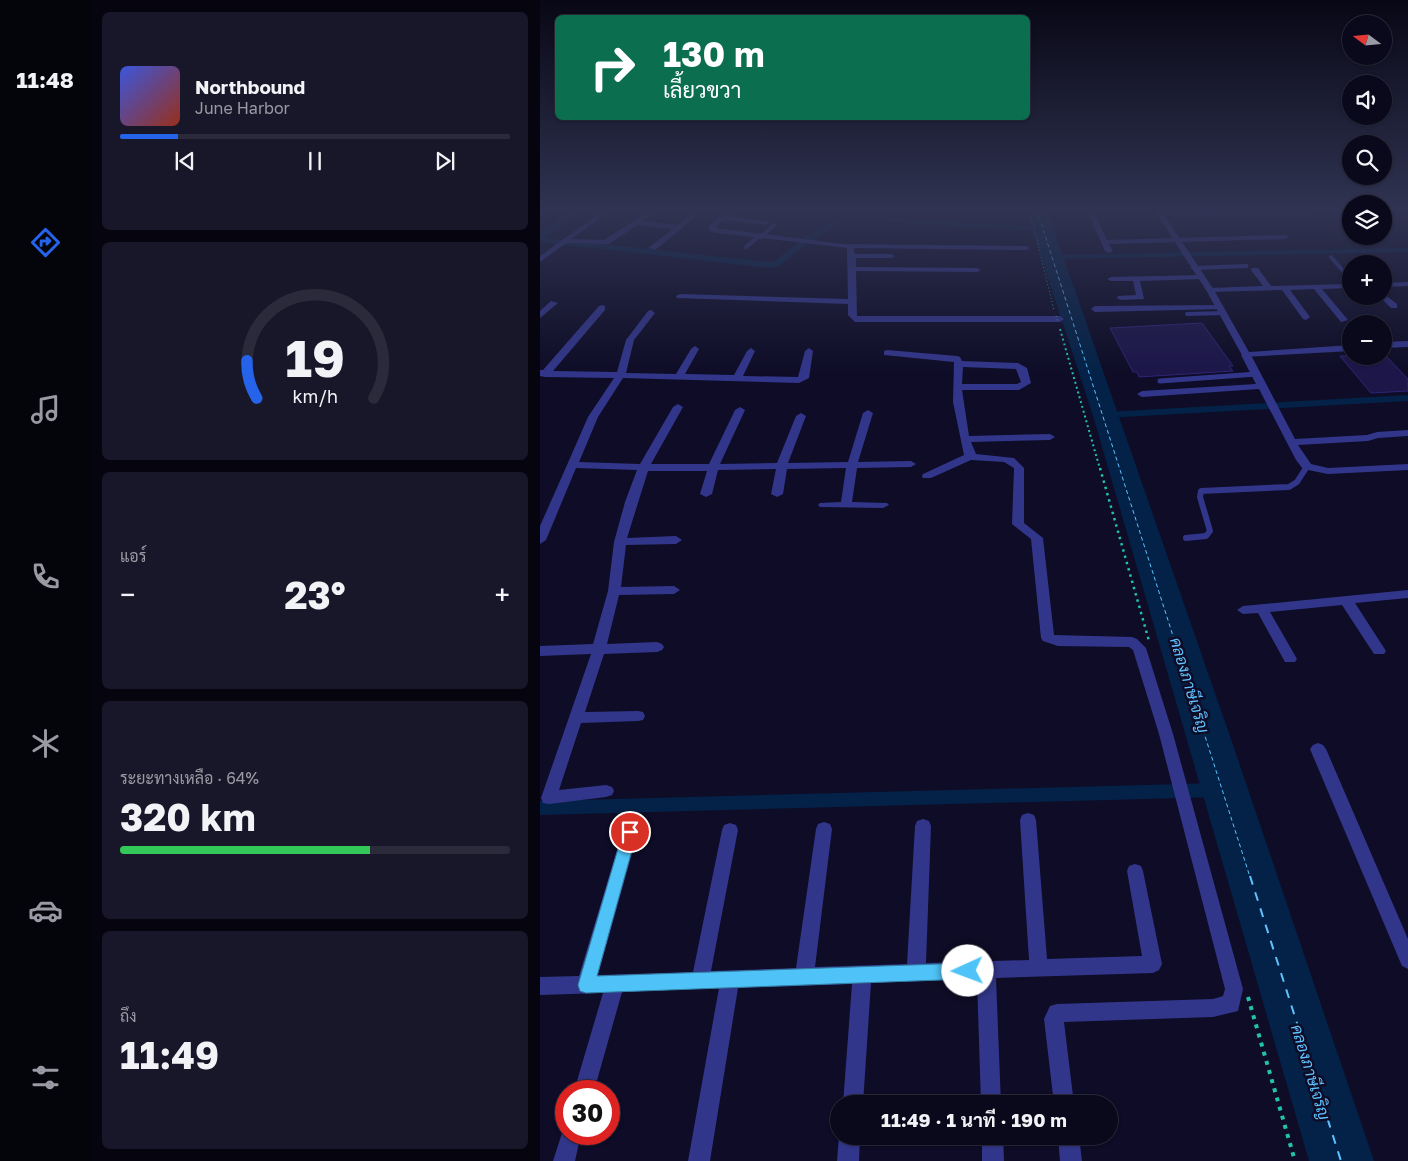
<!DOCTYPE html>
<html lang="th">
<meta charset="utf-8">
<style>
:root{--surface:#0a091c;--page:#181729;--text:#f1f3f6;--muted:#999aa3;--line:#2a2a3b;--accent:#2563eb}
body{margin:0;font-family:"Golos Text",Sarabun,sans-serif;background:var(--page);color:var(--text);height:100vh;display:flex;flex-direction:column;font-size:19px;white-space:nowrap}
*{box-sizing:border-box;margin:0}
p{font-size:16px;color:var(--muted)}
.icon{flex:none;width:28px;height:28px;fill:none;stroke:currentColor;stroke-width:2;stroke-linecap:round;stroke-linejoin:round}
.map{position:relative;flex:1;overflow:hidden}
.side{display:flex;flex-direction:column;gap:12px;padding:12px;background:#06050f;width:450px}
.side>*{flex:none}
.top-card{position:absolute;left:15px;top:15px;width:475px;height:105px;border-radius:8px;box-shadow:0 1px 4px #0004,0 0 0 1px var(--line);background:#0b6e4f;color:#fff;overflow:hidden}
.needle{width:32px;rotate:286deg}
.fabs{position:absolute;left:802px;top:15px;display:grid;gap:10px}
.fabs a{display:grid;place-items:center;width:50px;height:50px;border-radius:50%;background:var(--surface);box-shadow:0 1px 4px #0004,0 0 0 1px var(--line);font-size:25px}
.speed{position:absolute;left:15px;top:1080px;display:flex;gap:10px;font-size:25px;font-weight:700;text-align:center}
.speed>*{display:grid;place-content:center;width:65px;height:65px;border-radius:50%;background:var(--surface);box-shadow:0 1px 4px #0004,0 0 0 1px var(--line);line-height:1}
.speed .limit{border:8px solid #d22;background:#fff;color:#111}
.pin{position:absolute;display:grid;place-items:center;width:42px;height:42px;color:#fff;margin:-21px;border:2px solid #fff;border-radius:50%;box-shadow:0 1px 5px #0007}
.me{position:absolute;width:55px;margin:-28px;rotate:268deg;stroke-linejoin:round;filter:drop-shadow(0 0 4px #0008)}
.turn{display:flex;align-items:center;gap:18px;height:105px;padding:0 25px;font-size:22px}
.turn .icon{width:65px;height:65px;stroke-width:2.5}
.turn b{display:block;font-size:35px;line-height:42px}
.big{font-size:38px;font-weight:700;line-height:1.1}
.side .card{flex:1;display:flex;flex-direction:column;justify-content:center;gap:8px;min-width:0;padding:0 18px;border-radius:8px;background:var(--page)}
.side .dial{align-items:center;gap:0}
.dial svg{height:130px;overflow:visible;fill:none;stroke:var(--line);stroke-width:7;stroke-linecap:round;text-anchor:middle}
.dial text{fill:var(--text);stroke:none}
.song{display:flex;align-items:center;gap:15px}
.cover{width:60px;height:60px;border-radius:8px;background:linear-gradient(135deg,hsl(230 70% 55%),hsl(10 70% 35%))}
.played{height:5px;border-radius:2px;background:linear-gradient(90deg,var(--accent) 15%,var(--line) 15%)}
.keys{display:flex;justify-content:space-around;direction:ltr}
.heat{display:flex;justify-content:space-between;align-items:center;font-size:28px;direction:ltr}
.charge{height:8px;border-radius:4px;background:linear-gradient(90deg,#34c759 64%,var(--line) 0)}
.trip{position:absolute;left:290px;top:1095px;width:288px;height:50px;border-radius:25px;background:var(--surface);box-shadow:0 1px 4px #0004,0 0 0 1px var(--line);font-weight:700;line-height:50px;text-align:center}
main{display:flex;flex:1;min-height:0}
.dock{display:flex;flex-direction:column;width:90px;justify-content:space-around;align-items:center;background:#04040b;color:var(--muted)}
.dock .icon{width:35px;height:35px}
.dock .on{color:var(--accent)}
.dock b{font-size:22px;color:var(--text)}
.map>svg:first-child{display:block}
.water{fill:#042247}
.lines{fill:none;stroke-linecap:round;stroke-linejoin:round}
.canal{fill:#042247;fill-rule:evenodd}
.ferry-far1{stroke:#5fc2ff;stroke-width:1;stroke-dasharray:4 3;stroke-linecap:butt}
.ferry{stroke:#5fc2ff;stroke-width:2;stroke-dasharray:9 8;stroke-linecap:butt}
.building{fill:#1c1649;stroke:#2f2577}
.path-far3{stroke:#21c3ac;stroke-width:1;stroke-dasharray:1 2.5;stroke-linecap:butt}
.path-far2{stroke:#21c3ac;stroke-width:2;stroke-dasharray:2 3;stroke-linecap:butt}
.path-far1{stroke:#21c3ac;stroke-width:2.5;stroke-dasharray:2.5 4;stroke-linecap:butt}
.path{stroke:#21c3ac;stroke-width:4;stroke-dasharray:4 5.5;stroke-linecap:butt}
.service-far2{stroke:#32368a;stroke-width:4}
.service-far1{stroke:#32368a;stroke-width:5}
.service{stroke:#32368a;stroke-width:6}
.minor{fill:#32368a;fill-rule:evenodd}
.tertiary{fill:#32368a;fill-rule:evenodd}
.path-bridge{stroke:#21c3ac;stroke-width:1;stroke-dasharray:1 2.5;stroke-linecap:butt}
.route{fill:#4fc3f7;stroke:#337fa1}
.labels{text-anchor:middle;stroke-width:5;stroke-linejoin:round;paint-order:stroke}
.water-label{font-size:16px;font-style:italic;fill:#5fc2ff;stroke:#0e0c26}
</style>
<main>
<nav class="dock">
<b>11:48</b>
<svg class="icon on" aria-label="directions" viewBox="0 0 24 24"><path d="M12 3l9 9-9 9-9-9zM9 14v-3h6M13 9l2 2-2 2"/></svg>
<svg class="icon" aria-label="music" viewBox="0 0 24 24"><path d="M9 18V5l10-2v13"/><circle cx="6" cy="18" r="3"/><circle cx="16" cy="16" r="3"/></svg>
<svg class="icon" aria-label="phone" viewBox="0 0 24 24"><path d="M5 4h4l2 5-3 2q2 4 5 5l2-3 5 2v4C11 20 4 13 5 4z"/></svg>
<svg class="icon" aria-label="climate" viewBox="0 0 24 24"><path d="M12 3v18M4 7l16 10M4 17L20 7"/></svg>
<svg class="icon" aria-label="car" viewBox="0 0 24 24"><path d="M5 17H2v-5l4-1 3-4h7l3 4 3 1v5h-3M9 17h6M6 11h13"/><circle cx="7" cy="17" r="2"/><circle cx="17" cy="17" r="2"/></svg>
<svg class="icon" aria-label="filters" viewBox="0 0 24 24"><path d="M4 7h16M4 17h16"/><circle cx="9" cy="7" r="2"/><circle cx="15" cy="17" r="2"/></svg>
</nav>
<section class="side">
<div class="card">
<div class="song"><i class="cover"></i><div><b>Northbound</b><p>June Harbor</p></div></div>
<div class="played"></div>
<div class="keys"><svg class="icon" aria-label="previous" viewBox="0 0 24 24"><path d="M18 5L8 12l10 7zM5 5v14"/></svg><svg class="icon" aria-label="pause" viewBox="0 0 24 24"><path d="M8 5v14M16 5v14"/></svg><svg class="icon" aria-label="next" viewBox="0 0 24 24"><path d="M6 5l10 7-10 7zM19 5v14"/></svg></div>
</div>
<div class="card dial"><svg viewBox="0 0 100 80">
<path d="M14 69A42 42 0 1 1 86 69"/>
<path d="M14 69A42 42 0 0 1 8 46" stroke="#2563eb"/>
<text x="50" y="56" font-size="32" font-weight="700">19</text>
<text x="50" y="72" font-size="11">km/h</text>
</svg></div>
<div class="card"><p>แอร์</p>
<div class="heat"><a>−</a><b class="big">23°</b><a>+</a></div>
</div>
<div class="card"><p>ระยะทางเหลือ · 64%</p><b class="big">320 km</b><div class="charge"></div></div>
<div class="card"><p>ถึง</p><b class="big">11:49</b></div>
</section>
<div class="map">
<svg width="868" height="1161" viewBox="0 0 868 1161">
<rect width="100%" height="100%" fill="#0e0c26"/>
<path class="water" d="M486 210H507L691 739 834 1161H769L554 419Z"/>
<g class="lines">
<g class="canal">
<path d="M30 210H39L5 238 229 262H234L266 236 306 214 432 224 504 226 508 228 504 230 432 228 307 218 272 240 239 266 229 268 0 242V234Z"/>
<path d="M868 248V252L513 259 509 257 513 255Z"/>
<path d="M868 395V401L566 418 561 415 566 412Z"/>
<path d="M679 783 685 785 688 790 685 795 679 797 0 815V801Z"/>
</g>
<path class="ferry-far1" d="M497 210 710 877"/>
<path class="ferry" d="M710 876 801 1161"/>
</g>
<g class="building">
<path d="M662 323 693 366H689L693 371 599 377 597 372H593L570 328Z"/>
<path d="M800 356H846L868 379V391L831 393Z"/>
</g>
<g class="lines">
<path class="path-far3" d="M487 210 494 229 514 310"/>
<path class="path-far2" d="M520 329 560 469"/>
<path class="path-far1" d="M560 468 609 641"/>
<path class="path" d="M708 997 755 1161"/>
<g class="service-far2">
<path d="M184 218 226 223"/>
<path d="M221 237 234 225"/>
<path d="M206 247 218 237"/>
<path d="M791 257 811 280"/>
<path d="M844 279H848"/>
<path d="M647 314 684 313"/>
</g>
<g class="service-far1">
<path d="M620 381 717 374"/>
<path d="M766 469 767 467"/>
</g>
<path class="service" d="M646 538 666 536 670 531 660 497 661 491 749 487 757 482 766 468"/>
<g class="minor">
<path d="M64 210H72L31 239 64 240 111 210H119L103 221 138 225 157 210H164L115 250 108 248 133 229 97 225 69 244 26 243 0 262V256Z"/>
<path d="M190 210H198L177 225 176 228 302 244 486 246 490 248 486 250 314 248 315 254H351L355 256 351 258H316V267L437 268 441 270 437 272 316 271 317 316H520L524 319 520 322H315L308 315V304L137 298 136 296 140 294 308 299 307 248 171 232 168 228 172 223Z"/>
<path d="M547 210H553L567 240 745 235 749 237 745 239 569 244 573 251 569 253 565 251Z"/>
<path d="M811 210V214L619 215 616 213 619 211Z"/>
<path d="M844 210H868V212L844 213Z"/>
<path d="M705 264H708V268L654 270 650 268 654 266Z"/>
<path d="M712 268H718L731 286 811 284V288L782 289 808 320 801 322 774 289 750 290 770 317 766 320 763 319 742 290 670 292 666 290 670 288 723 286 711 270Z"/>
<path d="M661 275H664V279L600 281 604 299 581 300 577 298 578 296 596 295 593 281H571L567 279 571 277Z"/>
<path d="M868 282V286L844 287V283Z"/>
<path d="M844 294 857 304V308H851L841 298 840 296H844Z"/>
<path d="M11 301 18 303 0 318V311Z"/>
<path d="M62 305 65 306V310L13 371 77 372 86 340 108 311 111 310 115 313 94 340 86 373 136 374 151 349 155 346 159 349 145 374 194 375 207 351 211 348 215 351 203 376 258 377 265 351 269 348 273 351 269 378 259 383 83 378 58 417 39 462 100 464 133 407 138 404 143 407 111 464H169L195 410 200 407 205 410 180 464 237 463 256 416 261 413 266 416 248 463 308 462 323 413 328 410 333 413 318 462 371 461 376 464 371 467 317 468 312 502 347 503 349 505 343 508 280 507 278 505 280 503 301 502 306 468 247 469 243 494 237 497 231 494 236 469 178 470 172 494 166 497 160 494 167 471H108L87 538 136 536 142 540 136 544 86 545 81 587 134 586 140 590 134 594 79 595 67 644 117 642 122 644 124 647 122 650 117 652 64 654 45 712 98 711 103 712 105 716 103 720 98 721 41 723 19 790 66 785 72 787 74 791 72 795 66 797 9 804 3 803 1 798 51 654 0 656V646L53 644 68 591 74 542 85 502 97 470 36 468 6 540 0 544V526L27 465 48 417 74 378 5 377 0 376V370H3L59 306Z"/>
<path d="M680 305H683V309L555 312 551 309 555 306Z"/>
<path d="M347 350 417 356 420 357 422 361 478 363 487 368 491 383 479 390H422L429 436 510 434 515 437 510 440 431 442 436 454 474 458 484 468V523L503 538 514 635 592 637 597 639 606 648 633 734 703 989 698 1011 673 1017 524 1022 534 1104H514L504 1019 510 1006 517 1004 673 999 683 996 685 989 619 734 593 650 589 647 518 646 503 641 501 638 491 539 472 524 474 468 464 462 431 460 391 478H383L382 476 383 474 424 455 413 402 414 362 344 355V351ZM423 367 476 369 481 382 477 384H422Z"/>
<path d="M706 352 711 355 755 439 827 435 837 432 868 430V436L838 438 828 441 758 445 771 464 788 468 868 464V470L788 474 763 469 756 460 719 389 602 397 597 394 602 391 716 384 701 355Z"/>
<path d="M868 590V598L815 603 846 651 844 654H834L802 605 730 612 757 659 755 662H745L718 613 703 614 697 610 703 606Z"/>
<path d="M778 743 783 745 786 749 868 939V969L862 966 770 749 773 745Z"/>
<path d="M488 813 494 815 496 820 507 959 602 956 587 871 589 866 595 864 601 866 603 871 622 964 619 970 613 973 456 978 461 1104H441L437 979 331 983 323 1104H303L312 984 198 988 170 1161H148L179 988 82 992 54 1091H34L63 993 0 995V977L39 976 84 827 90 825 96 827 98 832 58 975 153 972 182 830 184 825 190 823 196 825 198 830 171 971 256 968 276 829 278 824 284 822 290 824 292 829 275 967 367 964 375 826 377 821 383 819 389 821 391 826 386 963 489 960 480 820 482 815Z"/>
<path d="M26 1125V1134H41L35 1161H13L24 1127Z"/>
<path d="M299 1136H320L319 1161H297Z"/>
<path d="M442 1136H463L464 1161H442Z"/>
<path d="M518 1136H539L542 1161H520Z"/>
</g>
<g class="tertiary">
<path d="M614 210H621L674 290 709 352 811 345V351L703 357 666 290Z"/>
<path d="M868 341V347L844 348V342Z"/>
</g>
<path class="path-bridge" d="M516 316 518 322"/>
</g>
<linearGradient id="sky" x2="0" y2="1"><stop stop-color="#080715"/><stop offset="0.56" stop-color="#303452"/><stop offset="1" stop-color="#303452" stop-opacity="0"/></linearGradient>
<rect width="868" height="373" fill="url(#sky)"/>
<path class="route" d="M90 825 95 827 97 832 57 976 428 963 434 965 437 971 434 977 428 979 46 993 40 991 38 985 83 832 85 827Z"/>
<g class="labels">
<g class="water-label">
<text transform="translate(650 685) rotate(73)" y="6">คลองภาษีเจริญ</text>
<text transform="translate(771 1072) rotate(73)" y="6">คลองภาษีเจริญ</text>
</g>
</g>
</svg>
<div class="fabs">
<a><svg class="needle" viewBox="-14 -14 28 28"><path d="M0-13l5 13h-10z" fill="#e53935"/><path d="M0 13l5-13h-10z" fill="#999aa3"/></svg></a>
<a><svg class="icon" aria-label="sound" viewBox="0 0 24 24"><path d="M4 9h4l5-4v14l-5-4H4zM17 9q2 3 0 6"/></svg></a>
<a><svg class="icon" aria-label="search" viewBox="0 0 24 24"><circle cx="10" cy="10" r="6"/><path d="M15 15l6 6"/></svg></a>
<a><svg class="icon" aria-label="layers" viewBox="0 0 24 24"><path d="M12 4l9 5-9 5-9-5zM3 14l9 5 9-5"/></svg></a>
<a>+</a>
<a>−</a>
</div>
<div class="speed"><div class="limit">30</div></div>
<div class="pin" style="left:90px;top:832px;background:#d93025"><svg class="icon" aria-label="arrive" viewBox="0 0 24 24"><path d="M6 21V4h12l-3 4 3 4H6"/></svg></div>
<svg class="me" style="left:428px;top:971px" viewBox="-20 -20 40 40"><circle r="19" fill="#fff"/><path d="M0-13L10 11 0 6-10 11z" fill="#4fc3f7"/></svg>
<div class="trip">11:49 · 1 นาที · 190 m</div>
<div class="top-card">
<div class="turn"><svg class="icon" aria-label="right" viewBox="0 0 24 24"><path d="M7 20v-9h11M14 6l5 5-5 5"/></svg><div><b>130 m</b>เลี้ยวขวา</div></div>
</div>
</div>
</main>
